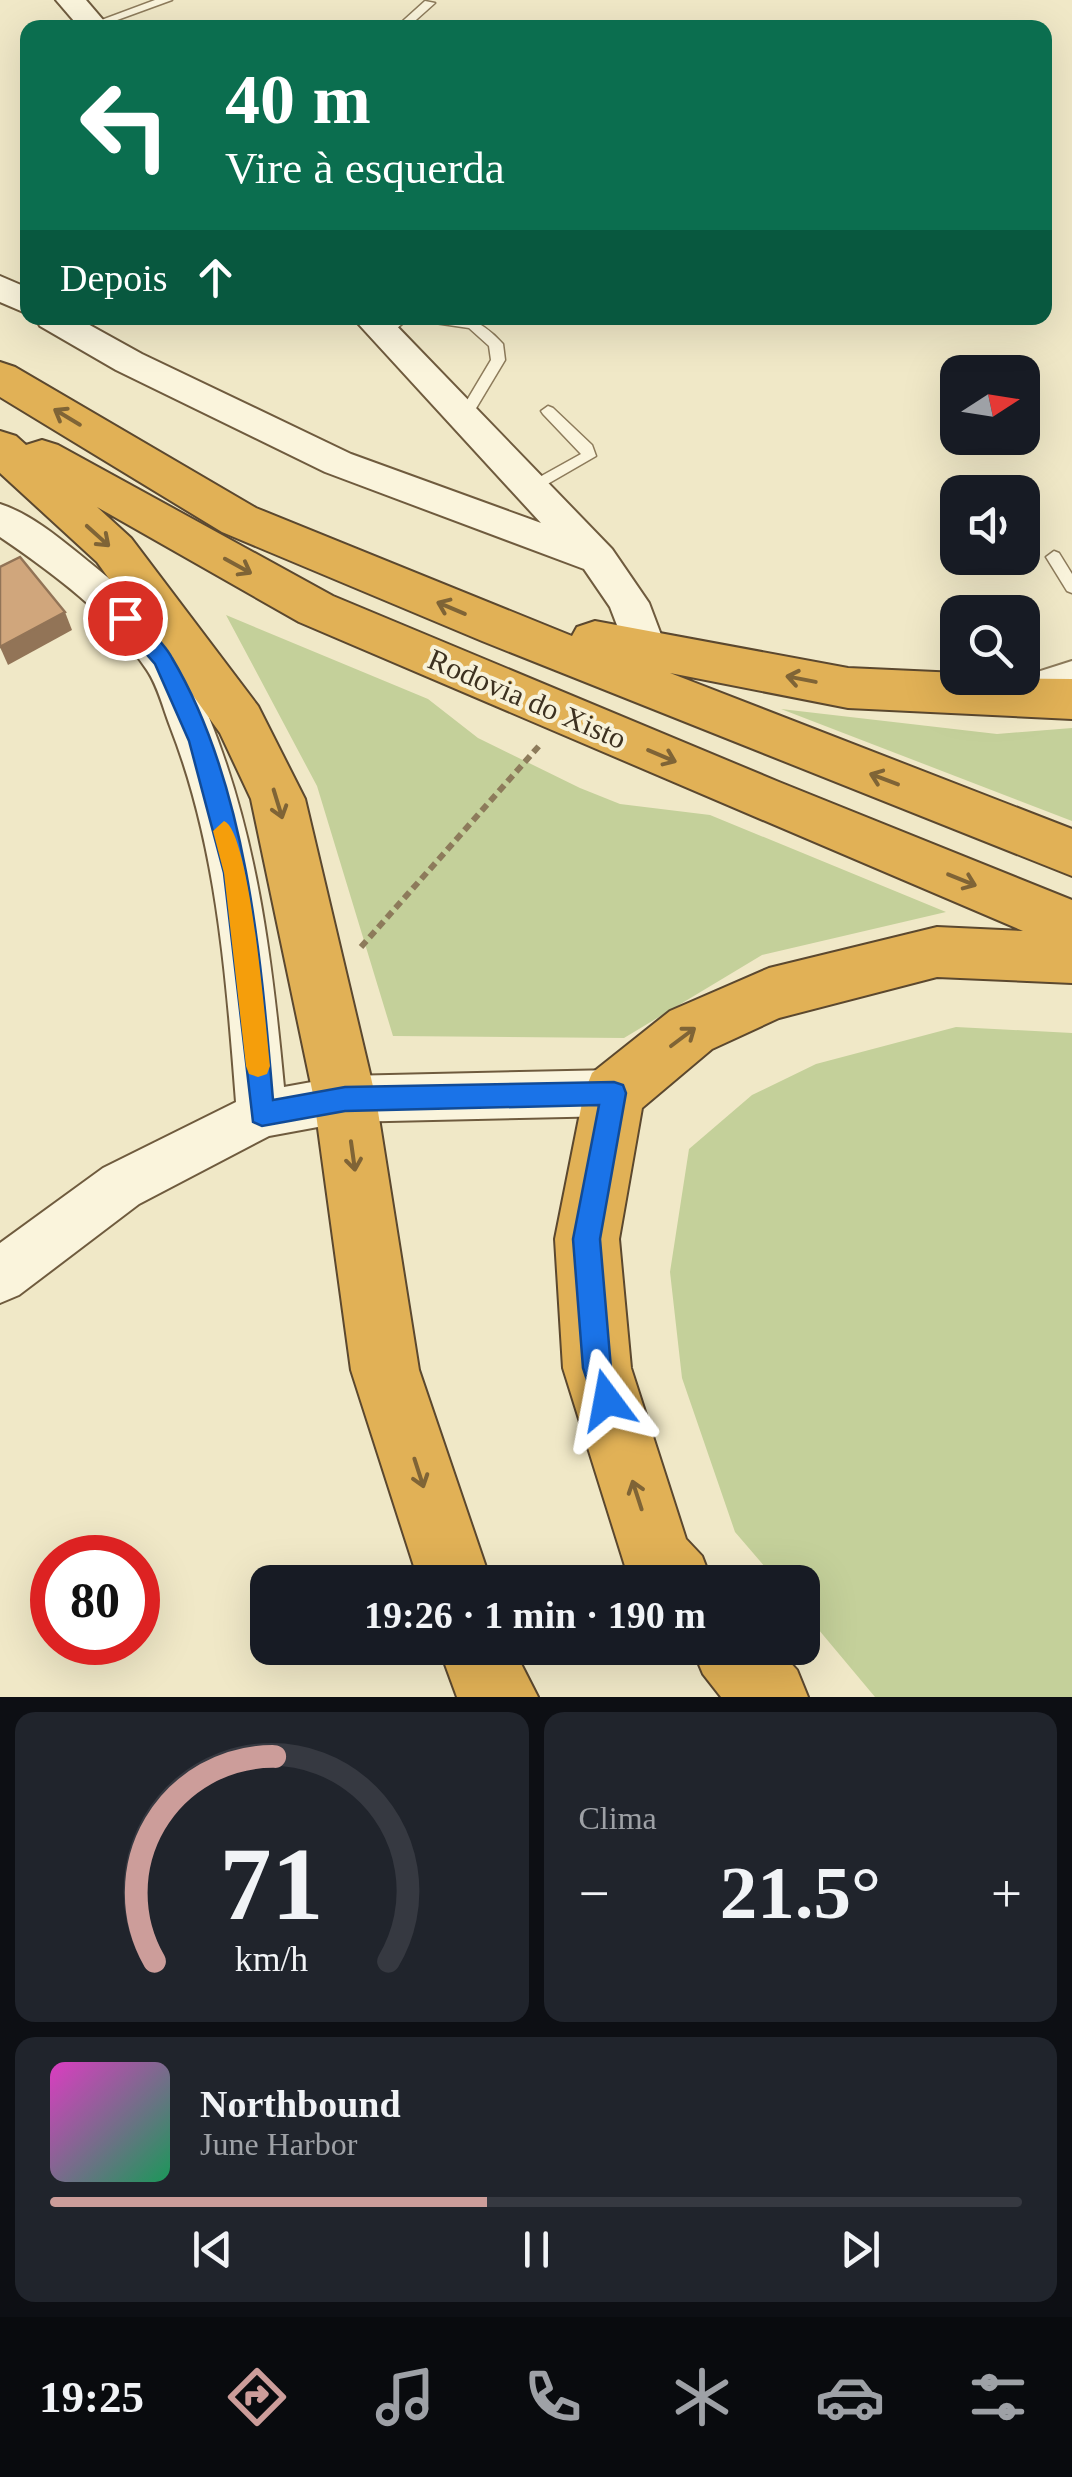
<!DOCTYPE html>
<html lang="pt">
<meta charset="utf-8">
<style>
:root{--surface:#171b24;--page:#20242c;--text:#f1f3f6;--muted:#9ea1a6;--line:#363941;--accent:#cc9d9a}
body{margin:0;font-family:"Times New Roman",serif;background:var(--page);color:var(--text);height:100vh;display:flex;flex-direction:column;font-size:38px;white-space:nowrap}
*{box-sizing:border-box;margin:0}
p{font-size:32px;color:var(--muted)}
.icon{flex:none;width:55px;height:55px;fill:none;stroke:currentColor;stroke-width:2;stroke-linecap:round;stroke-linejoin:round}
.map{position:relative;height:1697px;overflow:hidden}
.details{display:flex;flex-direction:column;gap:15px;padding:15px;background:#0d0f14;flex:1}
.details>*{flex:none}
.top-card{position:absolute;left:20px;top:20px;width:1032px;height:305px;border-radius:20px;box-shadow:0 10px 40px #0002;background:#0b6e4f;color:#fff;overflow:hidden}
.needle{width:65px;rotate:78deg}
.fabs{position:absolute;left:940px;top:355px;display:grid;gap:20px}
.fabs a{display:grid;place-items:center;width:100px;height:100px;border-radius:20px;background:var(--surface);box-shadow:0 10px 40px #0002;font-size:50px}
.speed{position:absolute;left:30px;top:1535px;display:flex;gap:20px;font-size:50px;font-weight:700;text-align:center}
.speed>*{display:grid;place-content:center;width:130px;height:130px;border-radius:50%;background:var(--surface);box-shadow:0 10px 40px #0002;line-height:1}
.speed .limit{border:15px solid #d22;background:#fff;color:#111}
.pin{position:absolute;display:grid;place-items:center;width:85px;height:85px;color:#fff;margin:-42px;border:5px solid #fff;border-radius:50%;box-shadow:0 2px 10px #0007}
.me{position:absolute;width:110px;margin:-55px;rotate:347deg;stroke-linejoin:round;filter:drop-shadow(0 0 8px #0008)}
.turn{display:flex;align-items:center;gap:35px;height:210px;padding:0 40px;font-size:45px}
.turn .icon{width:130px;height:130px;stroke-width:2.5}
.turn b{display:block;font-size:70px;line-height:85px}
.then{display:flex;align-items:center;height:95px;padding:0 40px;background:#0003;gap:20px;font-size:38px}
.big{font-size:75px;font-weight:700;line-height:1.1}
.details .tile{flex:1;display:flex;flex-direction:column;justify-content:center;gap:15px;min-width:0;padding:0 35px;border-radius:20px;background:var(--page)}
.details .dial{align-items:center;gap:0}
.dial svg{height:260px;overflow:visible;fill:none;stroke:var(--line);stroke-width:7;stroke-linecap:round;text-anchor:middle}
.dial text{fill:var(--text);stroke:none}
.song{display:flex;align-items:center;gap:30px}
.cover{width:120px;height:120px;border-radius:15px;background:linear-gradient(135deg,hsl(310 70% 55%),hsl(150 70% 35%))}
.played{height:10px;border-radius:5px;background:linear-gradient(90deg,var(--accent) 45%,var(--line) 45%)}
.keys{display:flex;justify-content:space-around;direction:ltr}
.heat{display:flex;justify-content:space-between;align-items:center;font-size:55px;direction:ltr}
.details .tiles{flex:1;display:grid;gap:15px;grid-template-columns:1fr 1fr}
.tile:last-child{grid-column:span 2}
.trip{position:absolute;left:250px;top:1565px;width:570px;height:100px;border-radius:20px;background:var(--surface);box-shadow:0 10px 40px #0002;font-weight:700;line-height:100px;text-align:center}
.dock{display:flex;height:160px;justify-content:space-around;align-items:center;background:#090b0e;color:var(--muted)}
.dock .icon{width:70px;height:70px}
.dock .current{color:var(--accent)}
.dock b{font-size:45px;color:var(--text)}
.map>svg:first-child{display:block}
.green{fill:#c4d09a}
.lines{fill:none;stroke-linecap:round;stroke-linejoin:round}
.lane-casing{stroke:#8d7b5b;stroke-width:3}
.street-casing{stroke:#8d7b5b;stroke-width:4}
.secondary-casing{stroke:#6f5b3e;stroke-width:4}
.highway-casing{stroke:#5b482f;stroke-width:4}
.path{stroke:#8d7b5b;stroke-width:6;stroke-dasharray:8 5;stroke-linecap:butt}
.lane{fill:#faf4dc;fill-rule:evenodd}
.street{fill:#faf4dc;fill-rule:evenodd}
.secondary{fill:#faf4dc;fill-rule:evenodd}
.highway{fill:#e1b156;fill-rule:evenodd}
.shaded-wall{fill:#927457}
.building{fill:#d0a67c;stroke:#927457;stroke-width:2.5}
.oneway{stroke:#7f6436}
.route{fill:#1a73e8;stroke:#114b97;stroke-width:2.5}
.slow{fill:#f59e0b}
.labels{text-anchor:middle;stroke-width:8;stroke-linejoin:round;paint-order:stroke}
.street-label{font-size:30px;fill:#3d3120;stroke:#f7f1d8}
</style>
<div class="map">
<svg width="1072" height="1697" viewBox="0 0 1072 1697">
<rect width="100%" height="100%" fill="#f0e8c7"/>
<g class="green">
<path d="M226 615 428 699 478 738 580 788 620 804 710 815 946 912 762 955 624 1038 393 1036 317 786Z"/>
<path d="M781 709 997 734 1072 728V821Z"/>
<path d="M956 1027 1072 1033V1697H875L803 1611 802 1582H778L735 1532 682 1378 670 1272 689 1149 752 1095 816 1064Z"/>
</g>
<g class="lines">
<defs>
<g id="lane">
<path d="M155 0H172L98 27 88 25Z"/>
<path d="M425 1 435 3 407 28H395Z"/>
<path d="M394 318H409L389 335H379V329Z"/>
<path d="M421 318C459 316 476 314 503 344L505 360 469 420H459L457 417 491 360 489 346 469 328 428 322Z"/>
<path d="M548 406 553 408 592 445 596 456 532 493 527 492V484L581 454 543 414 541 411Z"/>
<path d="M1054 551 1059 553 1072 574V593L1067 591 1046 557Z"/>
</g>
<path id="street" d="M1072 661V685L1014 703 1003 699 999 691 1003 683Z"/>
<g id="secondary">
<path d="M56 0H86L110 28H80Z"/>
<path d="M0 276 28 288V314L0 302Z"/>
<path d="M35 318H77L142 354 351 454 541 523 353 318H389L612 549 649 603 666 648 660 659 645 664 630 659 610 607 584 569 325 472 116 370 40 326Z"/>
<path d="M0 504C32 514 63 541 89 562 120 587 152 614 176 646 191 667 199 692 208 715 257 834 272 959 284 1087L345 1076 614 1070 632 1077 639 1093 632 1109 614 1116 345 1122 269 1136 139 1204 19 1295 0 1303V1243L103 1168 236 1102C226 975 217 846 170 726 163 708 158 686 147 670 111 616 53 573 0 537Z"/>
</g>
<g id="highway">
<path d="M0 362 15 367 256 508 572 636 577 627 595 621 848 668 958 673V678L1072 679V719L848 708 670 673 1072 829V876L482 641 222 532 0 397Z"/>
<path d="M0 431 16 436 26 445 42 440 58 445 333 596 779 782 1072 900V983L937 977 779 1018 712 1049 642 1108 619 1239 631 1368 686 1539 702 1556 712 1582H630L563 1368 555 1239 584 1093 592 1073 670 1011 769 968 937 927 1023 931 299 622 97 507 131 538 258 706 305 799 376 1099 419 1370 491 1582H419L351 1370 314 1099 251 799 220 733 97 562 0 473Z"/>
<path d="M439 1648H513L538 1697H457Z"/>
<path d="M692 1648H777L797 1670 808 1697H721L703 1674Z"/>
</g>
</defs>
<use href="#lane" class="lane-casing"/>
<use href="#street" class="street-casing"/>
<use href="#secondary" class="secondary-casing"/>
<use href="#highway" class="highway-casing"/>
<path class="path" d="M361 947 539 746"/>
<use href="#lane" class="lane"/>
<use href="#street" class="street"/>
<use href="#secondary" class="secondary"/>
<use href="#highway" class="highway"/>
</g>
<path class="shaded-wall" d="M65 612 72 630 8 665 0 647Z"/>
<path class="building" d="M20 557 65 612 0 647V567Z"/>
<defs><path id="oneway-shaft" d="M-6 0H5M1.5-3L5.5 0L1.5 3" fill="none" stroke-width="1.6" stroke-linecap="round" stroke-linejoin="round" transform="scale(2.5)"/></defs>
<g class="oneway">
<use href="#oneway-shaft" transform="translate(67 417) rotate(-149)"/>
<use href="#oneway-shaft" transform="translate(98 536) rotate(42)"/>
<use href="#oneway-shaft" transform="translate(238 566) rotate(29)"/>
<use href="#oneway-shaft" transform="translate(451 608) rotate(-157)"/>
<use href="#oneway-shaft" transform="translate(801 679) rotate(-169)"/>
<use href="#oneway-shaft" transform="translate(662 756) rotate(23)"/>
<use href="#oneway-shaft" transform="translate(884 779) rotate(-159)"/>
<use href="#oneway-shaft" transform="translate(278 804) rotate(73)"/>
<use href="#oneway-shaft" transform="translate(962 880) rotate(22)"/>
<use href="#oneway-shaft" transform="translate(683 1037) rotate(-37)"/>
<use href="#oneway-shaft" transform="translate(353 1156) rotate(82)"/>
<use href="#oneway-shaft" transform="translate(419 1473) rotate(72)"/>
<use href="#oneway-shaft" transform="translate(637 1495) rotate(-108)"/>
</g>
<path class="route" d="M125 610 132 612C145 626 163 641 172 658 247 784 261 957 273 1100L345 1087 614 1082 623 1085 626 1093 600 1239 611 1368 621 1400 617 1410 607 1414 597 1410 583 1368 573 1239 599 1105 345 1111 262 1126 253 1122 224 873 189 741 155 664 115 618Z"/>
<path class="slow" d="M224 821C250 830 266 1030 270 1066L267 1074 258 1077 249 1074 246 1066 224 873 213 831Z"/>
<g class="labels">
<g class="street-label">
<text transform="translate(527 699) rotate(23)" y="10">Rodovia do Xisto</text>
</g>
</g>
</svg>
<div class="fabs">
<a><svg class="needle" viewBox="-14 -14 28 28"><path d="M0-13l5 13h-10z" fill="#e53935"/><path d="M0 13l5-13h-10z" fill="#9ea1a6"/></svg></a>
<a><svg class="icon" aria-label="sound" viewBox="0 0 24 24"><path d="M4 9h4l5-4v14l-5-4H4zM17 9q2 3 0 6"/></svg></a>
<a><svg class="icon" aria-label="search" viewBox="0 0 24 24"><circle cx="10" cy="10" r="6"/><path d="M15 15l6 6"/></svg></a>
</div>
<div class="speed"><div class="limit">80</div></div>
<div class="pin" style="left:125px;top:618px;background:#d93025"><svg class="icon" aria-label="arrive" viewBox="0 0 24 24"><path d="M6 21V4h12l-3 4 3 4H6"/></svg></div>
<svg class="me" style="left:607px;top:1400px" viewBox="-20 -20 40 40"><path d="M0-17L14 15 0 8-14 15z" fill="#1a73e8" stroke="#fff" stroke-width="4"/></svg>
<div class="trip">19:26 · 1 min · 190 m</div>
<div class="top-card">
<div class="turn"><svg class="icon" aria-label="left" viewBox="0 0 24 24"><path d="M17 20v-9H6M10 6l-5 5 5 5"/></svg><div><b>40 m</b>Vire à esquerda</div></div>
<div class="then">Depois<svg class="icon" aria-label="ahead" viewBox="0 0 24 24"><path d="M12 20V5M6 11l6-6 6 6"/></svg></div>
</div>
</div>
<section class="details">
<div class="tiles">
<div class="tile dial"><svg viewBox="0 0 100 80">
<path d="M14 69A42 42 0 1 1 86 69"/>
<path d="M14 69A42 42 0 0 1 51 6" stroke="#cc9d9a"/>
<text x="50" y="56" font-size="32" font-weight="700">71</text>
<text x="50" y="72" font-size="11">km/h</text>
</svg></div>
<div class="tile"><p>Clima</p>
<div class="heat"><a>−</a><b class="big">21.5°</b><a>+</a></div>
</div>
<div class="tile">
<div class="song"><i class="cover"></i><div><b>Northbound</b><p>June Harbor</p></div></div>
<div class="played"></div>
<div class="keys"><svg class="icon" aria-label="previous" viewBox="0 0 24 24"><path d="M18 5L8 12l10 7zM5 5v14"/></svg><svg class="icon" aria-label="pause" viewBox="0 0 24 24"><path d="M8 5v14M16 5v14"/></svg><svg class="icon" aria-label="next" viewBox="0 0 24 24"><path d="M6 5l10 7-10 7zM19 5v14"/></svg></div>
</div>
</div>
</section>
<nav class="dock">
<b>19:25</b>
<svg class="icon current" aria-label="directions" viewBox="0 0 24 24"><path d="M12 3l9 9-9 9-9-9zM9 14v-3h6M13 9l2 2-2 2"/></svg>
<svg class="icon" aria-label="music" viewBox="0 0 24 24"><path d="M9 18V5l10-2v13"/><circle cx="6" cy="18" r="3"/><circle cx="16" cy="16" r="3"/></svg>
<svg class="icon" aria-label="phone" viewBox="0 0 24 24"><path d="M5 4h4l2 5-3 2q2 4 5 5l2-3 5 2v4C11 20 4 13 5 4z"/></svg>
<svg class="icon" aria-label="climate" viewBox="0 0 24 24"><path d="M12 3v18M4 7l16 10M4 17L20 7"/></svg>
<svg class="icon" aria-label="car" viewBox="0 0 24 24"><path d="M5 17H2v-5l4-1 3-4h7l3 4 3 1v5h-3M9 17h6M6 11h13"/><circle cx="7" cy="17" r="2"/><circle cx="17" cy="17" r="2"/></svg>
<svg class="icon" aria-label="filters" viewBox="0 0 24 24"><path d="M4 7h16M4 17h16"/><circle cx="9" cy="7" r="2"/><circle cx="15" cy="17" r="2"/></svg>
</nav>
